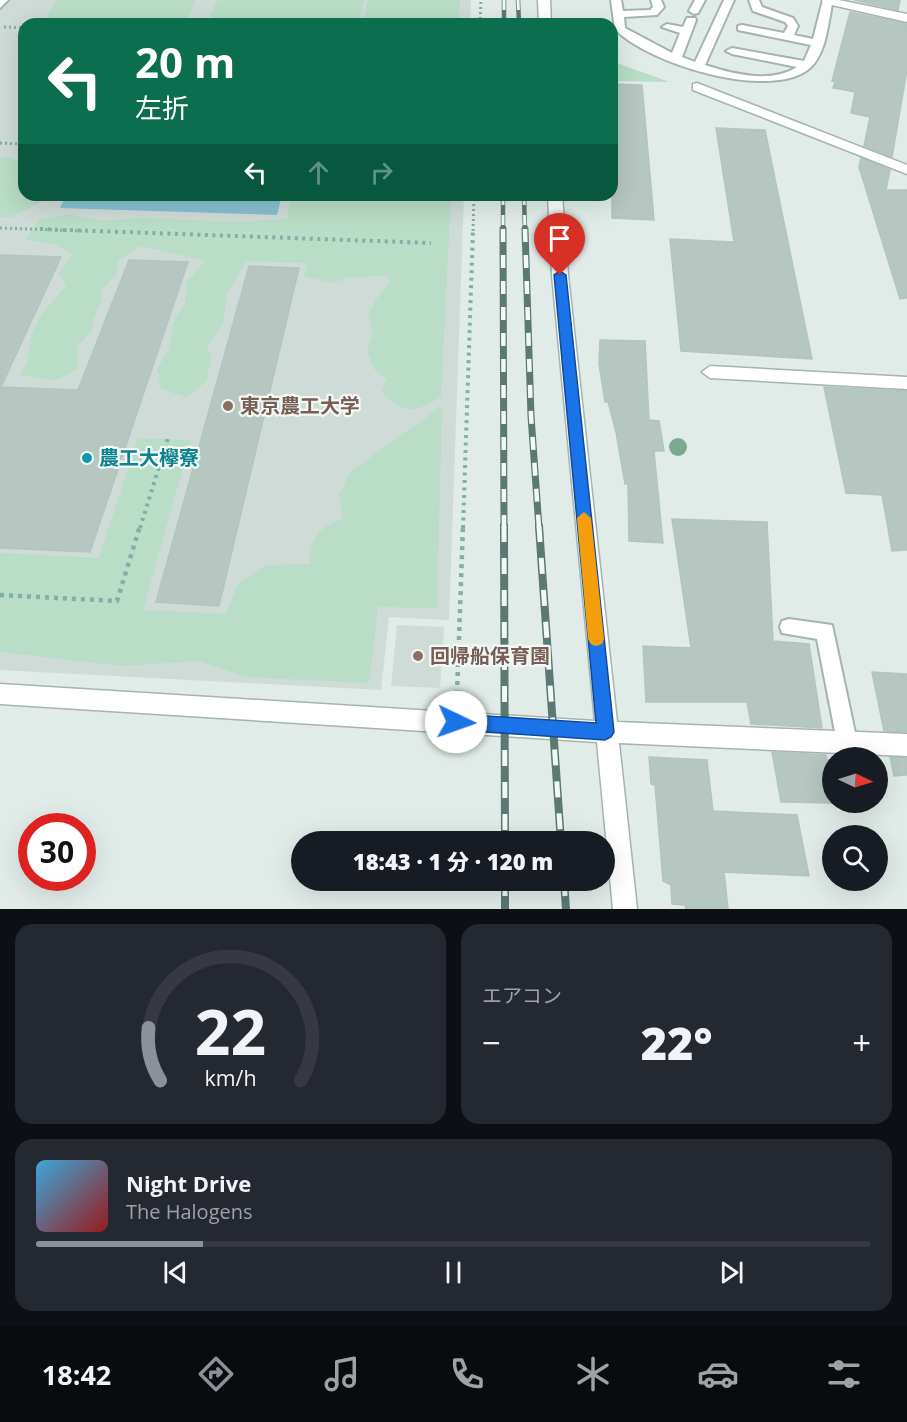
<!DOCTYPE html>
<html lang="ja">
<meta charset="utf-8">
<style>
:root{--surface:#171b24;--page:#242831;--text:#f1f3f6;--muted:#9ea1a6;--line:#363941;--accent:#8c9099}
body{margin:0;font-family:"Open Sans","Noto Sans JP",sans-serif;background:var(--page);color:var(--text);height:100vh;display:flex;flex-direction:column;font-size:22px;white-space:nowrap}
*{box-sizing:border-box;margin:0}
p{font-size:20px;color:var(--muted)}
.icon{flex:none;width:33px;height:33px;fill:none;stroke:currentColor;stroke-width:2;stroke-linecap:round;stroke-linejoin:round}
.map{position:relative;height:909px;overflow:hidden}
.drawer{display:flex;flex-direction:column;gap:15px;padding:15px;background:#0d0f14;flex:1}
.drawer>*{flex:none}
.hud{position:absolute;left:18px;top:18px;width:600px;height:183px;border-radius:18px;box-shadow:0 6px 24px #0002;background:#0b6e4f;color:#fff;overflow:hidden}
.needle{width:39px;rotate:94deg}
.buttons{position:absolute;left:822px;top:747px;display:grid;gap:12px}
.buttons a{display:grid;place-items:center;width:66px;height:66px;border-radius:50%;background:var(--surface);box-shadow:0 6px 24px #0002;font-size:30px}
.speed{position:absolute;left:18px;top:813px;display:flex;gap:12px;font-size:30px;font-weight:700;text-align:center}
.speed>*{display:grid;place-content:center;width:78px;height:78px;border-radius:50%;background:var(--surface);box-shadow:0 6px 24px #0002;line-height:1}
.speed .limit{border:9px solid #d22;background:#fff;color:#111}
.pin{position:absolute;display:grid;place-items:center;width:51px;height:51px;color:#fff;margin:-62px -26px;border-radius:50% 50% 50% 0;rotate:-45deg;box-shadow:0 0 6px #0007}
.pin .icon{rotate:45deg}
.me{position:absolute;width:66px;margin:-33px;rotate:93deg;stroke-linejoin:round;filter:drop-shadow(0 0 4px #0008)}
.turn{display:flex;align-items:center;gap:21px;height:126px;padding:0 18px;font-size:27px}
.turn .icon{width:78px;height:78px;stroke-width:2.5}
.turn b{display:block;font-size:42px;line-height:51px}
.lanes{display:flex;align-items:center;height:57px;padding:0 18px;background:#0003;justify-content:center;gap:30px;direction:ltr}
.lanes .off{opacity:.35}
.big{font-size:45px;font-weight:800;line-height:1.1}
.drawer .card{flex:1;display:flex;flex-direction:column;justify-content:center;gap:9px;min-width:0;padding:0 21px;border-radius:18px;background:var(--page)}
.drawer .dial{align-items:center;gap:0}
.dial svg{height:156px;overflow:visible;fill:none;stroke:var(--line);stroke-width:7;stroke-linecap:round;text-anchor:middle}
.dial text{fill:var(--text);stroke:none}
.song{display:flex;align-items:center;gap:18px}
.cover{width:72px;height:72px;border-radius:9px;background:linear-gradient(135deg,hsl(200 70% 55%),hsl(0 70% 35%))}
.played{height:6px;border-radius:3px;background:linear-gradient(90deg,var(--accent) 20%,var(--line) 20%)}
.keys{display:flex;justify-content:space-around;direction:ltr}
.heat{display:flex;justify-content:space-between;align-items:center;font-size:33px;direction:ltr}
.drawer .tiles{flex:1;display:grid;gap:15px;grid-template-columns:1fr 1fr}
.card:last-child{grid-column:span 2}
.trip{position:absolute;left:291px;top:831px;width:324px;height:60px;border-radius:30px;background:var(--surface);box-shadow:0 6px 24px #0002;font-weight:800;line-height:60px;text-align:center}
.tabs{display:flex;height:96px;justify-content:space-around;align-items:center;background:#090b0e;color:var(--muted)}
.tabs .icon{width:42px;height:42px}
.tabs .active{color:var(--accent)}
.tabs b{font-size:27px;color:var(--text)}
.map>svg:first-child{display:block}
.built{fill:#cfdbd7}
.green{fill:#b9ddc7}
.water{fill:#88bfd1}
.building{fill:#b6c6c1;stroke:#b3c5c0;stroke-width:1.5}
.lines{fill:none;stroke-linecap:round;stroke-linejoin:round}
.service-casing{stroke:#a4b4b0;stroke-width:4}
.minor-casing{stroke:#a4b4b0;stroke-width:3}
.path-far2{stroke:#81b0a6;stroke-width:3;stroke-dasharray:2 3;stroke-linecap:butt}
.path-far1{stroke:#81b0a6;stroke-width:4;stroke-dasharray:3 4.5;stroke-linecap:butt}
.path{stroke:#81b0a6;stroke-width:4.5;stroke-dasharray:4 5;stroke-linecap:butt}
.service{fill:#fff;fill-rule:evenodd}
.minor{fill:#fff;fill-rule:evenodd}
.rail-far2-casing{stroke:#5b7873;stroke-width:4.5}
.rail-far1-casing{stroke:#5b7873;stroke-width:7}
.rail-casing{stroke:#5b7873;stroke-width:8}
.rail-far2{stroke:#f1f8f5;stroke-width:3;stroke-dasharray:10;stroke-linecap:butt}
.rail-far1{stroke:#f1f8f5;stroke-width:4.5;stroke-dasharray:13;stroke-linecap:butt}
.rail{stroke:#f1f8f5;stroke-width:5;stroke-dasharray:16;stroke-linecap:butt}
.tree{fill:#7da993}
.route{fill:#1a73e8;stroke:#114b97;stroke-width:1.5}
.slow{fill:#f59e0b}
.education-dot{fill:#8d6e63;stroke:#f1f8f5;stroke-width:2}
.culture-dot{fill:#0f9aa8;stroke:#f1f8f5;stroke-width:2}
.labels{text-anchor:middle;stroke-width:4.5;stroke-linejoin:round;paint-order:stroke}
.education-label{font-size:20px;font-weight:bold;fill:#785e54;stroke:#f1f8f5;text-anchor:start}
.culture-label{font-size:20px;font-weight:bold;fill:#0d838f;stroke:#f1f8f5;text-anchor:start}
</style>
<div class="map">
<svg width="907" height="909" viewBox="0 0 907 909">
<rect width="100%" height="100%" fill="#e1ece8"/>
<g class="built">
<path d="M0 0H471L470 24H24V195H464L449 620 389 617 381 690 0 670Z"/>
<path d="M397 625 444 627 440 688 391 686Z"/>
</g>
<g class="green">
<path d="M56 0H196L185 24 43 23Z"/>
<path d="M217 0H364L359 24H208Z"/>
<path d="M368 0H460L459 24H363Z"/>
<path d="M612 61C631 69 650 74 669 82L612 81Z"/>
<path d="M0 156 24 162V195H40L41 202 12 217H0Z"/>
<path d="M290 195H451L441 397C413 413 406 415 382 392L387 379 374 369 367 349 373 333 368 313 379 295 391 282 386 276 351 277 332 283 304 276 307 263 246 261 226 296 224 321 207 347 212 357 206 382 186 397 161 389 157 369 168 351 175 318 185 303 187 282 205 261 140 246 117 262V274L102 289C104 306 91 315 92 331L77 346 78 369 55 381 20 375C31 357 27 358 31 339 34 321 53 300 66 287L59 273 72 254 56 245 26 239 40 219 69 214 102 221 143 218 231 222 287 219Z"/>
<path d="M442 406 437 608 378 607 369 683 245 677 199 661 123 666 0 652V553L99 558 138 438 191 440 143 610 226 614 238 583 266 565 310 564C310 536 318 528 343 519L339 495 351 471Z"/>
</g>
<path class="water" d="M66 195H282L277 215 60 208Z"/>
<g class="building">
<path d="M854 0H900L898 10Z"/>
<path d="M850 12 907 24V70L892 157 864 146 870 117 851 113 855 92 833 88 835 82 832 81Z"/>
<path d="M612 84 642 85 654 220 612 218Z"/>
<path d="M716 128 765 130 812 359 681 351 670 239 734 242Z"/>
<path d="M861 158 890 170 886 190H907V298L900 299 859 167Z"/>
<path d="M0 255 61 257 1 387 78 390 129 260 188 262 90 552 0 548Z"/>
<path d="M249 266 299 268 219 606 156 602Z"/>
<path d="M600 340 645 341 649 420 659 421 664 451H654L663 543 629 541 628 484H625L616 432 608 402H605L599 364Z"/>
<path d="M824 387 907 391V550L892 551 882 495 846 493Z"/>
<path d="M672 519 767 522 773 641 809 644 822 728 751 724 747 702H646L643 646 691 648Z"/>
<path d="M872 672 907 674V732L884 731Z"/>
<path d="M772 752 826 755 827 760H832V803L781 802Z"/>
<path d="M649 757 707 760 713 811 797 815 809 876 724 872 728 909H686L685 905 672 904 671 885 663 881 655 785 651 784Z"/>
<path d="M890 757 907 758V775L894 776Z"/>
</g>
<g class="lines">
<defs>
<g id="service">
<path d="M0 0H8L0 8Z"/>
<path d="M611 0H621L623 11 650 10 653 7 651 0H661L664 7 657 15 624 17 625 28 672 53 680 33 662 27 667 24 683 27 687 18H695L696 20 682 57 695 62 724 0H734L705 65C733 74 771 84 797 67L732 54 726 51 732 48 804 61 811 45 738 30V26L742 25 784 33 788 26 785 22 753 11 749 0H759L762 7 793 18 798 26 794 35 813 39 823 0H833C828 21 827 53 810 68 771 102 646 63 615 29Z"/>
<path d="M695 0H705L698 13 694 14 689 11Z"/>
<path d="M789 619 832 625 857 742 854 749 847 752 840 749 837 742 817 639 782 633 780 627 782 621Z"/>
</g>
<g id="minor">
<path d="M538 0H550L551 24H539Z"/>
<path d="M822 0H839L907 14V22L823 3Z"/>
<path d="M697 83 907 165V174L693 90V84Z"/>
<path d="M548 195H562L568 275 617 722 907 734V756L619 743 637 909H613L597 742 0 704V684L595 721 552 275Z"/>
<path d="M710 366 907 377V389L710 378 702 372Z"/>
</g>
</defs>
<use href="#service" class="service-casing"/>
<use href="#minor" class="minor-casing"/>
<g class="path-far2">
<path d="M480 24 481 0"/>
<path d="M4 27 24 28"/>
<path d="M0 143 24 144"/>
<path d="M0 228 84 231"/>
<path d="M473 231 474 195"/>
</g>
<g class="path-far1">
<path d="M40 229 431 243"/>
<path d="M140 528 168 438"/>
<path d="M463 528 473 229"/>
</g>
<g class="path">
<path d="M0 595 117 601 140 526"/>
<path d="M457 694 463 526"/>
</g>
<use href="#service" class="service"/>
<use href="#minor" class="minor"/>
<defs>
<g id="rail-far2">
<path d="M504 0V24"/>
<path d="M518 0 519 24"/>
<path d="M503 195V231"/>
<path d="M524 195 525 231"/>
</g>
<g id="rail-far1">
<path d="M503 229 504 528"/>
<path d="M525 229 531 416 539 528"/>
</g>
<g id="rail">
<path d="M504 526 505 842"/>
<path d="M539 526 561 842"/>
<path d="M505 880V909"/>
<path d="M564 880 566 909"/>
</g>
</defs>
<use href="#rail-far2" class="rail-far2-casing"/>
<use href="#rail-far1" class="rail-far1-casing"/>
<use href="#rail" class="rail-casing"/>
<use href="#rail-far2" class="rail-far2"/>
<use href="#rail-far1" class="rail-far1"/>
<use href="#rail" class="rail"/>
</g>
<circle class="tree" cx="678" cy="447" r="9"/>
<path class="route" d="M560 271 566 275 614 732 611 737 605 740 456 730 450 728 448 722 450 717 456 714 596 723 554 275Z"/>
<path class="slow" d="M584 512 591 518 604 639 602 644 596 646 591 644 588 639 577 518Z"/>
<g class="education-dot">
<circle cx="228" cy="406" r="6"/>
<circle cx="418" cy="656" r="6"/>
</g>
<circle class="culture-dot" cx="87" cy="458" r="6"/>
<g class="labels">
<g class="education-label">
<text x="240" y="413">東京農工大学</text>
<text x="430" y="663">回帰船保育園</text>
</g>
<g class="culture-label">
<text x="99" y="465">農工大欅寮</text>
</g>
</g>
</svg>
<div class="buttons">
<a><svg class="needle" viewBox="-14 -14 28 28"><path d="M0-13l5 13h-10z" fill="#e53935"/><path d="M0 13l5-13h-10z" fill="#9ea1a6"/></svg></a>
<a><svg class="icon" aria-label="search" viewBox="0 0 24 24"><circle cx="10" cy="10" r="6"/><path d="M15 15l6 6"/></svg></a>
</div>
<div class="speed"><div class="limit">30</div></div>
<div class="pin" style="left:560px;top:275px;background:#d93025"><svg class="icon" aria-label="arrive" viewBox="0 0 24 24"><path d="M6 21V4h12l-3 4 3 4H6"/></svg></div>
<svg class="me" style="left:456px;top:722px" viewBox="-20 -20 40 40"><circle r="19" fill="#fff"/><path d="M0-13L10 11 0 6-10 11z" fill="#1a73e8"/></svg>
<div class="trip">18:43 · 1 分 · 120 m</div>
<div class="hud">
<div class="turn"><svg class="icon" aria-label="left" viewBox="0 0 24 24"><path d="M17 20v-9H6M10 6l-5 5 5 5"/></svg><div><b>20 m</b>左折</div></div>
<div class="lanes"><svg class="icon" aria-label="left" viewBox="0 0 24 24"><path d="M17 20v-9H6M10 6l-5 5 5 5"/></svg><svg class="icon off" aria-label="ahead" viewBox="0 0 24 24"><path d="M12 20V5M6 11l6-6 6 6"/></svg><svg class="icon off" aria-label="right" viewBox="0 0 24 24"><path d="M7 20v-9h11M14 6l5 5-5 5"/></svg></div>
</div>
</div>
<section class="drawer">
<div class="tiles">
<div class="card dial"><svg viewBox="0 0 100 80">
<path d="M14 69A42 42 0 1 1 86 69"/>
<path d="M14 69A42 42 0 0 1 8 42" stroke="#8c9099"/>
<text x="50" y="56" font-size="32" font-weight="700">22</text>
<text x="50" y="72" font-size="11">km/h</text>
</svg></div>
<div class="card"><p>エアコン</p>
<div class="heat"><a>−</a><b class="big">22°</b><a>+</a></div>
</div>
<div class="card">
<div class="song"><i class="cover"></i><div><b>Night Drive</b><p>The Halogens</p></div></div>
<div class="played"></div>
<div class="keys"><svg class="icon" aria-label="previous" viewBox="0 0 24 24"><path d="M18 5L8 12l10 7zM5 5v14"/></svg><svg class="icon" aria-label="pause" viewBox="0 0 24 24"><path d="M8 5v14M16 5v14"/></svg><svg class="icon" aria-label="next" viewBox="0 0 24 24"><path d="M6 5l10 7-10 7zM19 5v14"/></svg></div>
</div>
</div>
</section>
<nav class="tabs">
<b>18:42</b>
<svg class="icon active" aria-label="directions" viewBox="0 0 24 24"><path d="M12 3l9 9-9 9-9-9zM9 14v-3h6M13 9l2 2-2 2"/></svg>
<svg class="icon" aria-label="music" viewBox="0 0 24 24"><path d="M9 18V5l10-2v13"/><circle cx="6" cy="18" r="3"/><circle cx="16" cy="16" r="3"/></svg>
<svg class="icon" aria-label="phone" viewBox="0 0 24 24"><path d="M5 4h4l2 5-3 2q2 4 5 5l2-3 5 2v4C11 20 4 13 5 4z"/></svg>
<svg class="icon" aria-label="climate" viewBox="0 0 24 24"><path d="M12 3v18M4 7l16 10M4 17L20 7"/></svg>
<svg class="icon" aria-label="car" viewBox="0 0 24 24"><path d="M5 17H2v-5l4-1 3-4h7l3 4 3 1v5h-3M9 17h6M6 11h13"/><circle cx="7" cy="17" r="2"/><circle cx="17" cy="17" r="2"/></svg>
<svg class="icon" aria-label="filters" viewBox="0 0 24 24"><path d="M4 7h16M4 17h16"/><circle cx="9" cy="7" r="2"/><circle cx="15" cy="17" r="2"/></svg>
</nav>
